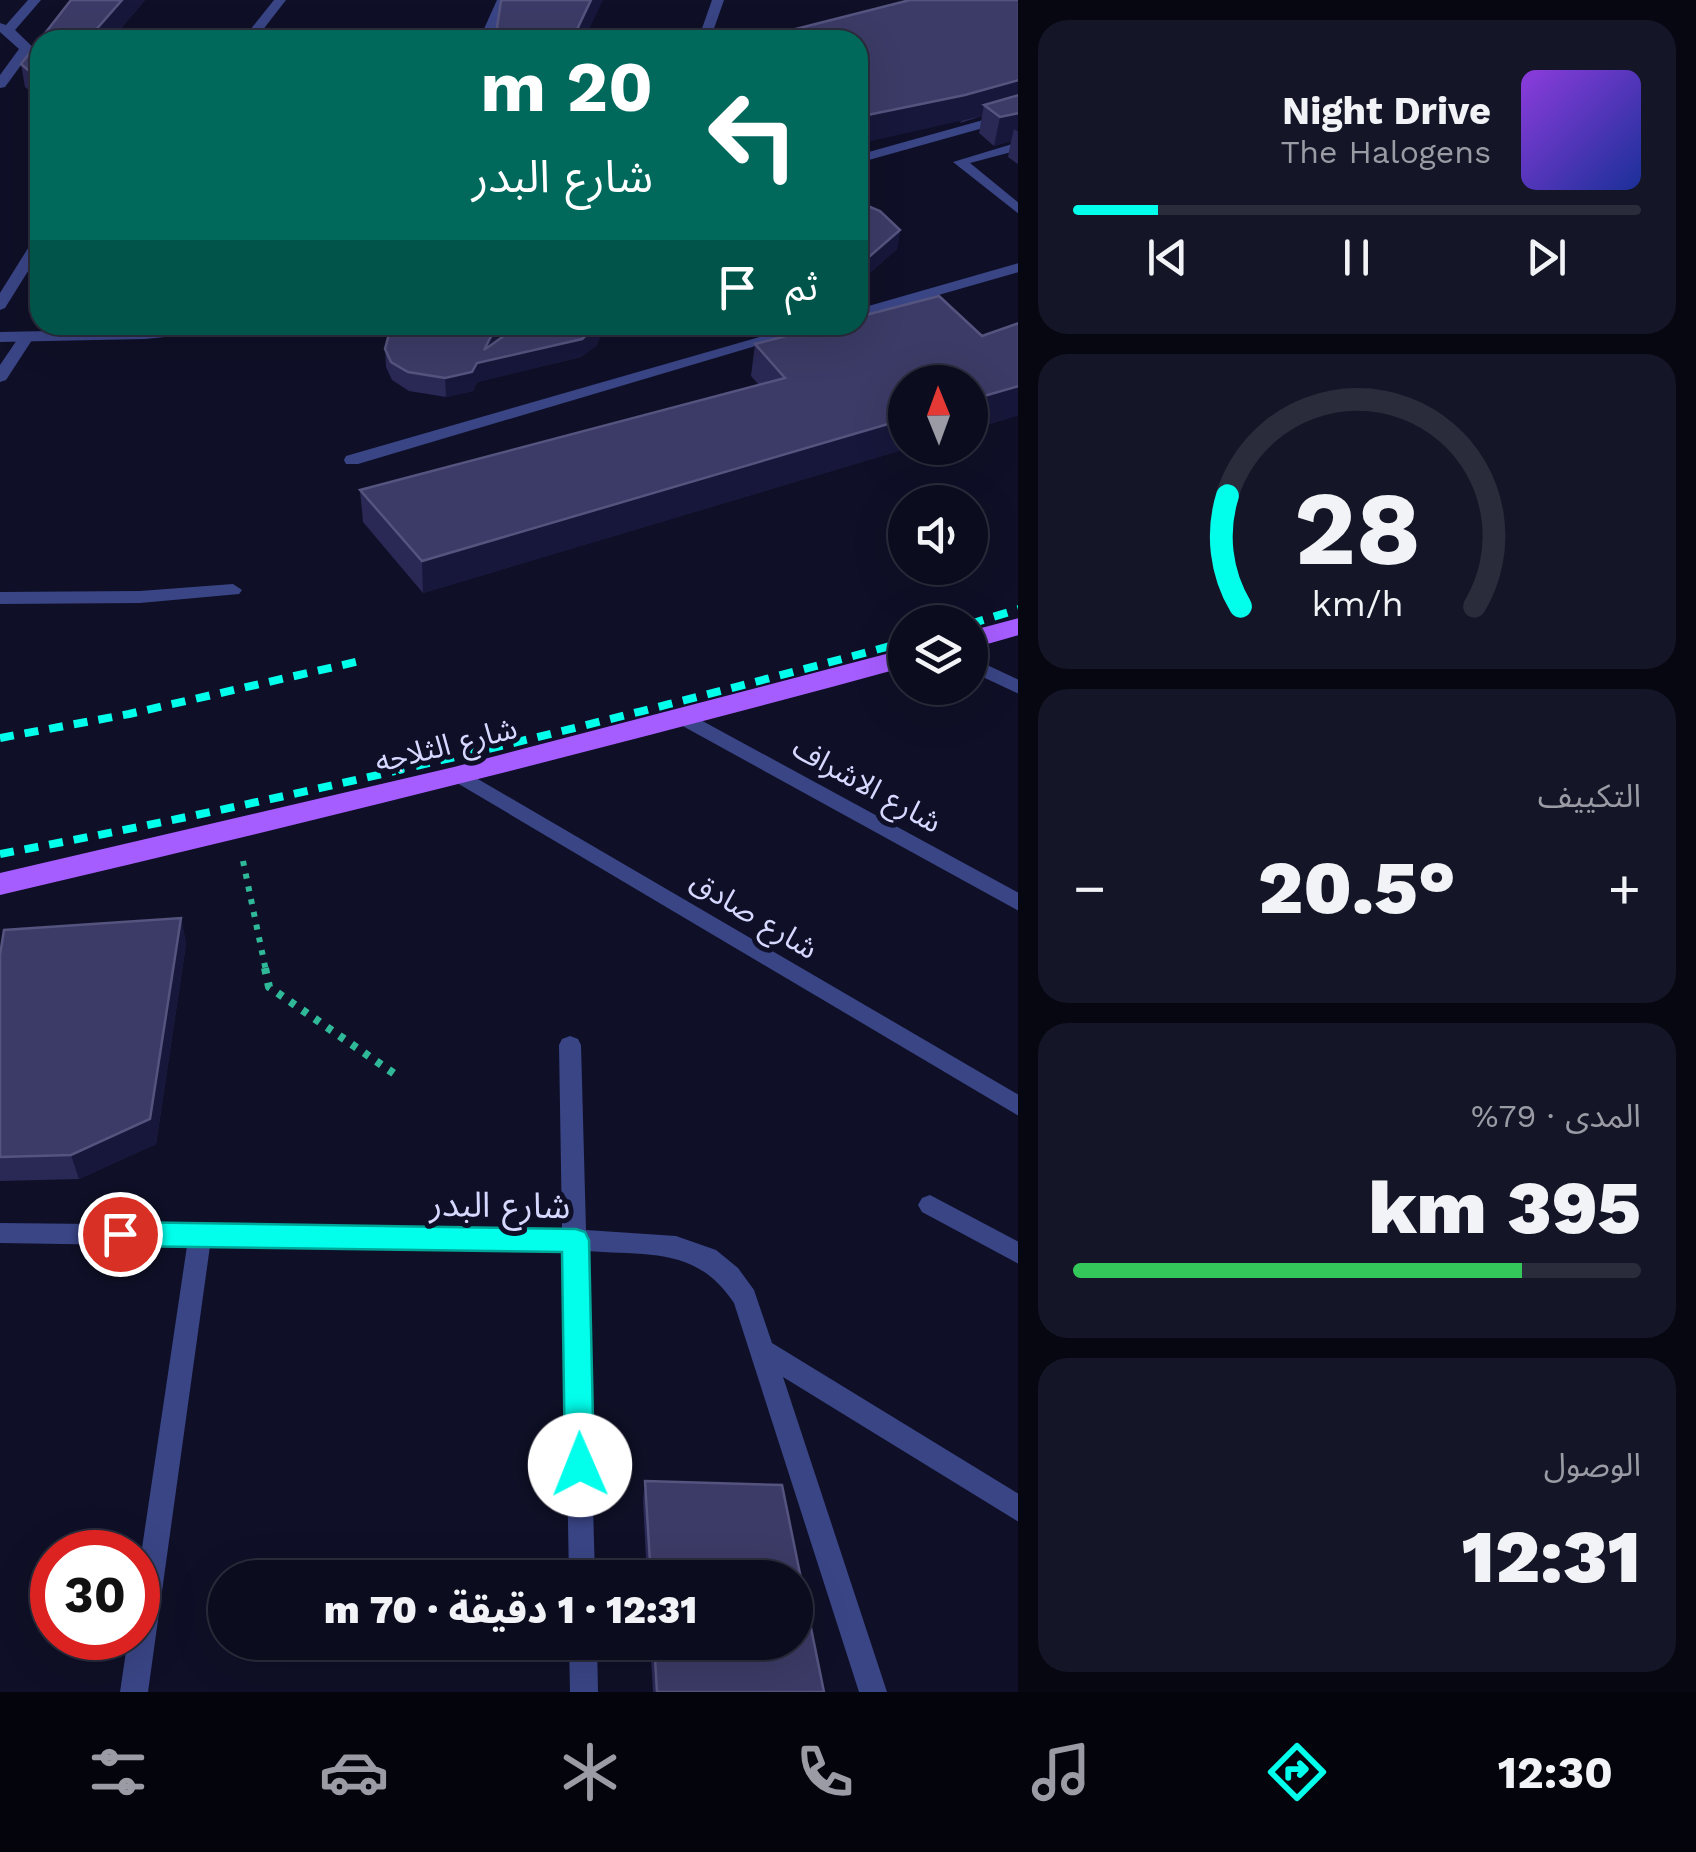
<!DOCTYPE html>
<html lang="ar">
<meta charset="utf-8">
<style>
:root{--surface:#0b0c1d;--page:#141526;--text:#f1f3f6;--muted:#9a9ba4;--line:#2b2c3b;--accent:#02ffec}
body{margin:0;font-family:"Work Sans","Noto Sans Arabic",sans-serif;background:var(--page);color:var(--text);direction:rtl;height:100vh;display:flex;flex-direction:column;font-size:38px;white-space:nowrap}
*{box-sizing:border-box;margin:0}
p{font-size:32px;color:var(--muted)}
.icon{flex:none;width:55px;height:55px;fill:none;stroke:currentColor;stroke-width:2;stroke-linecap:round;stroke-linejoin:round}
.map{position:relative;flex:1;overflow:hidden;direction:ltr}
.panel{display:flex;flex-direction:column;gap:20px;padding:20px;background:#060710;width:678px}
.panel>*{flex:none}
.top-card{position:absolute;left:30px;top:30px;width:838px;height:305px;border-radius:30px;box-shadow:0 10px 40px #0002,0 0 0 2px var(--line);direction:rtl;background:#00695c;color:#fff;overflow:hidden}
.needle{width:65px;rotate:359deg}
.fabs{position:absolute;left:888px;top:365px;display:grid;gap:20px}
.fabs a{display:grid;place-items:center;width:100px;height:100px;border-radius:50%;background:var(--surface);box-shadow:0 10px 40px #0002,0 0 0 2px var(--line);font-size:50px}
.speed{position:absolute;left:30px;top:1530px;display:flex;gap:20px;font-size:50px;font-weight:700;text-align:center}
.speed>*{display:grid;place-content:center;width:130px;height:130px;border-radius:50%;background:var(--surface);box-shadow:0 10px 40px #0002,0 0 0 2px var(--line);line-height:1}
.speed .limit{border:15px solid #d22;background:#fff;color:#111}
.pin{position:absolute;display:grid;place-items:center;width:85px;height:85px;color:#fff;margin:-42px;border:5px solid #fff;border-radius:50%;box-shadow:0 2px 10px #0007}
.me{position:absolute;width:110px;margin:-55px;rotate:359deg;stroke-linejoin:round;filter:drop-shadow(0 0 8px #0008)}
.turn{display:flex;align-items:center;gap:35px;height:210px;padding:0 50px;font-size:45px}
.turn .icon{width:130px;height:130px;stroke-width:2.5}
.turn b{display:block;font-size:70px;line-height:85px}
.then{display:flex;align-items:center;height:95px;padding:0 50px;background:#0003;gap:20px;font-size:38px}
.big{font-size:75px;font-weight:800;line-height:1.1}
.panel .tile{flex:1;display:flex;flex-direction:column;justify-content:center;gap:15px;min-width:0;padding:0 35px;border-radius:30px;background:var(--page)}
.panel .dial{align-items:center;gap:0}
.dial svg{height:260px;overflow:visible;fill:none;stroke:var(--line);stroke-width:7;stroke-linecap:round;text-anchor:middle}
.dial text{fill:var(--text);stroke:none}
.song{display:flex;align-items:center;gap:30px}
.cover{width:120px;height:120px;border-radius:15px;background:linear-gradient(135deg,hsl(270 70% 55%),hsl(230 70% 35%))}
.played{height:10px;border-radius:5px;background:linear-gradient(90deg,var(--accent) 15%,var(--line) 15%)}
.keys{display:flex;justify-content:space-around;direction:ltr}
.heat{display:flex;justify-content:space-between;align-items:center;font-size:55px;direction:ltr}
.charge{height:15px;border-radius:8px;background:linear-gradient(90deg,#34c759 79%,var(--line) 0)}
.trip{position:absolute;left:208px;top:1560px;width:605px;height:100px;border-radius:50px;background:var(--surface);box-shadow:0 10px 40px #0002,0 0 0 2px var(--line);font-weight:800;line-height:100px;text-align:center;direction:rtl}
.tabs{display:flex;height:160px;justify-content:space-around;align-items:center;background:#04050c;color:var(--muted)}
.tabs .icon{width:70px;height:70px}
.tabs .selected{color:var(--accent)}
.tabs b{font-size:45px;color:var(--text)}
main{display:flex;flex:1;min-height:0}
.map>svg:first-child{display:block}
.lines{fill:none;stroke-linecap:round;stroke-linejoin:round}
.path-far1{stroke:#2fb999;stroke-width:6;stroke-dasharray:5 8;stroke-linecap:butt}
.path{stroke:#2fb999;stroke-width:8;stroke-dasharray:6 9;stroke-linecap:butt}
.service{fill:#3a4586;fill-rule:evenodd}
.minor{fill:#3a4586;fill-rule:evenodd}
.tertiary{fill:#3a4586;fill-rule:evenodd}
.primary{fill:#a65dff;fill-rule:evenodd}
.rail{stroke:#02ffec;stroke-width:8;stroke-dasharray:14 11;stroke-linecap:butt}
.wall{fill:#2a2855}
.shaded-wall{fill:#17173b}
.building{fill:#3c3b67;stroke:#54547f;stroke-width:2.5}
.route{fill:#02ffec;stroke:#01a699;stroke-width:2.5}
.labels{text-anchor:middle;stroke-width:10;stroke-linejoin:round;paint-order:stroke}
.street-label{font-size:30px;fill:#d6d8ff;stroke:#0f1027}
.near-street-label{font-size:35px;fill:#d6d8ff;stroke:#0f1027}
</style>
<main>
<section class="panel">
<div class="tile">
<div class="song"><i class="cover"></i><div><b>Night Drive</b><p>The Halogens</p></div></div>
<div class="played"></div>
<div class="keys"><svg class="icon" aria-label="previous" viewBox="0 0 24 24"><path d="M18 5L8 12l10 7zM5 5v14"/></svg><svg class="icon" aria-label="pause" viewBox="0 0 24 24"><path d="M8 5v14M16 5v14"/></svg><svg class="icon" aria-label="next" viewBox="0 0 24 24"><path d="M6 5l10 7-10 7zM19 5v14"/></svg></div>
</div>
<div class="tile dial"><svg viewBox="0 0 100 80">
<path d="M14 69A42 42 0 1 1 86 69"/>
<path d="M14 69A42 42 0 0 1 10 35" stroke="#02ffec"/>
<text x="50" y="56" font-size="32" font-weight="700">28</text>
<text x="50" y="72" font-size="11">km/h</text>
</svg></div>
<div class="tile"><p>التكييف</p>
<div class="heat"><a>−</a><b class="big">20.5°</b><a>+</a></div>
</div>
<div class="tile"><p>المدى · 79%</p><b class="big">395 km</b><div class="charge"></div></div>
<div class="tile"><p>الوصول</p><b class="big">12:31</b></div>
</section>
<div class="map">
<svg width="1019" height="1692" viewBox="0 0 1019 1692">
<rect width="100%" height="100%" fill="#0f1027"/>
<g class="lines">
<path class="path-far1" d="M243 861 266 971"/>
<path class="path" d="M265 968 269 987 399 1077"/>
<g class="service">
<path d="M1019 142V150L970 163 1019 203V214L953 162Z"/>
<path d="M1019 263V272L858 318V309Z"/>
<path d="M801 325H826L358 464H346L344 460 346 456Z"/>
</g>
<g class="minor">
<path d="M28 0H41L15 30 40 54V64L27 57 5 87 0 88V75L19 49 0 32V23L6 25Z"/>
<path d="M274 0H286L255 40H242Z"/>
<path d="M497 0H509L491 40H479Z"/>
<path d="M712 0H724L710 40H698Z"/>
<path d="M40 236V252L5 308 0 310V293L35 237Z"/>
<path d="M26 332 34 337 6 380 0 382V365L21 334Z"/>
<path d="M233 584 242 590 239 594 140 603 0 604V592L140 591Z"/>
<path d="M970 657 1019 680V694L970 671Z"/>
<path d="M686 712 1019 893V911L679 724 677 719Z"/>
<path d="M459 768 1019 1095V1116L452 780 449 775 452 770Z"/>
<path d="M570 1036 578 1039 581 1045 586 1230 676 1236 716 1250 738 1268 754 1290 772 1343 1019 1494V1522L783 1377 887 1692H859L734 1303C696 1246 648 1256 586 1251L595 1578H569L563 1250 210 1246 148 1692H120L128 1638H138V1575L187 1246 0 1243V1223L562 1229 559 1045 562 1039Z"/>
<path d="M930 1195 1019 1242V1264L922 1212 918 1205 922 1198Z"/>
<path d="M569 1642H597L598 1692H570Z"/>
</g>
<g class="tertiary">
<path d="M1019 110V118L858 163V155Z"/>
<path d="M189 325H243L235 330 145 339 0 342V332L145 329Z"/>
</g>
<g class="primary">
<path d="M1019 618V635L970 649V631Z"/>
<path d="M905 649V667C605 749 303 824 0 895V873L454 767Z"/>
</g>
<g class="rail">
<path d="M970 624 1019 609"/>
<path d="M0 738 129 714 360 661"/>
<path d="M0 854C305 797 606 723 905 642"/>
</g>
</g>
<g class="wall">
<path d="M71 0H145L111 40H40V99L25 87 21 64Z"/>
<path d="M1019 0V165L1008 157 1011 141 994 146 979 133 982 116 960 123Z"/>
<path d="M858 202 900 230 897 249 867 275 858 274Z"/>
<path d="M1019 323V415L423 593 363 522 360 490 759 385 751 376 755 344 982 336Z"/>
<path d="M402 325H498V340L519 325H681L653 332 604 329 596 346 581 357 477 382 473 391 446 397 409 391 392 380 386 367 385 349Z"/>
<path d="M181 918 186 944 156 1144 79 1179 0 1181V955Z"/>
<path d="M645 1481 782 1485 824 1692H653L650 1642H795V1578H647L643 1501Z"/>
</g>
<g class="shaded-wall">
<path d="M122 0H145L111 40H87Z"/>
<path d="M591 0H603L584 40H572Z"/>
<path d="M1019 80 1018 106 984 105 982 116 858 144V117Z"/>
<path d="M1019 113V132L1014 129 1011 141 994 146 1000 117Z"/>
<path d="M900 230 897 249 867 275 870 256Z"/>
<path d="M497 325H498V341L604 325V329L596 346 581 357 477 382 473 391 446 397 445 378 484 350Z"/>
<path d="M653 325H681L653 332Z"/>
<path d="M1019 386V415L970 429V400Z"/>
<path d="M905 419V448H909L423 593 422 561Z"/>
<path d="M181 918 186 944 156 1144 79 1179 71 1155Z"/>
</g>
<g class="building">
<path d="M71 0H122L87 40H40V80L21 64Z"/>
<path d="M502 0H591L572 40H495L501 1Z"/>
<path d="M910 0H1019V80L965 95 858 117V40H763L764 37Z"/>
<path d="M365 35 423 40H361Z"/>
<path d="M1019 95V113L1000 117 984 105Z"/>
<path d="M858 202 880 211 900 230 870 256 858 255Z"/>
<path d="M939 296 982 336 1019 323V386L970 400V382H905V419L422 561 360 490 785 378 755 344 828 325H858V317Z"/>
<path d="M402 325H497L484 350 519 325H598L582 339 477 363 472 372 445 378 408 372 391 362 385 349 389 334Z"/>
<path d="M181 918 150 1119 71 1155 0 1157V955L4 930Z"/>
<path d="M645 1481 782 1485 824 1692H657L654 1642H795V1578H651Z"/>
</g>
<path class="route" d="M120 1222 576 1229 585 1232 589 1240 594 1465 590 1475 580 1479 569 1475 565 1465 562 1252 120 1246 110 1242 106 1234 110 1226Z"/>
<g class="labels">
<g class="street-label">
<text transform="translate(446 745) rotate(-14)" y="10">شارع الثلاجه</text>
<text transform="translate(867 785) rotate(29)" y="10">شارع الاشراف</text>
<text transform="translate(754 915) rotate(31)" y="10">شارع صادق</text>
</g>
<g class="near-street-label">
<text transform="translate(500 1205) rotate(1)" y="12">شارع البدر</text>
</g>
</g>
</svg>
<div class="fabs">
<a><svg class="needle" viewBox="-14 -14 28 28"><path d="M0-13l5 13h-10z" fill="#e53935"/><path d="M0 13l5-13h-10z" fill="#9a9ba4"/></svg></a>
<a><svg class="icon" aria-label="sound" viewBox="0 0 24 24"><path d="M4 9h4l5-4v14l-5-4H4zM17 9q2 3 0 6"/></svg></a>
<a><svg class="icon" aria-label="layers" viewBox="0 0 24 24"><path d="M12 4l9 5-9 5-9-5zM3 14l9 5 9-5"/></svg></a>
</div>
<div class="speed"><div class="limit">30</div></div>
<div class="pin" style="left:120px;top:1234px;background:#d93025"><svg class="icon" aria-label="arrive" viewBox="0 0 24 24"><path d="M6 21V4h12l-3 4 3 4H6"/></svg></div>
<svg class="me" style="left:580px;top:1465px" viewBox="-20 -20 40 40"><circle r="19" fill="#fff"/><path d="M0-13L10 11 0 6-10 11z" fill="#02ffec"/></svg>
<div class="trip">12:31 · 1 دقيقة · 70 m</div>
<div class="top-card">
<div class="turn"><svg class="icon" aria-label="left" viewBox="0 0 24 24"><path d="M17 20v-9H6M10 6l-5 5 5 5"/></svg><div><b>20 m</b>شارع البدر</div></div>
<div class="then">ثم<svg class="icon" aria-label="arrive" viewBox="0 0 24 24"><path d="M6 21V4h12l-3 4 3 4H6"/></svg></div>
</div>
</div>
</main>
<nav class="tabs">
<b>12:30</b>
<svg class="icon selected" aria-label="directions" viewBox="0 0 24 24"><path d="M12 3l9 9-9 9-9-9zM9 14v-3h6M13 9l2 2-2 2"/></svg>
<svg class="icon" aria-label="music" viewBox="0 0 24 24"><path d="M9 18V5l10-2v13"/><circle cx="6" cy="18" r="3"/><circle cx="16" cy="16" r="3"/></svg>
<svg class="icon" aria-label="phone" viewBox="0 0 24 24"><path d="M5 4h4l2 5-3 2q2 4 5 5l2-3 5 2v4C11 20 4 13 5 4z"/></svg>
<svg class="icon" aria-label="climate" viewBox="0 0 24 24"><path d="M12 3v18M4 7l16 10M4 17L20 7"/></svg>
<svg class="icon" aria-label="car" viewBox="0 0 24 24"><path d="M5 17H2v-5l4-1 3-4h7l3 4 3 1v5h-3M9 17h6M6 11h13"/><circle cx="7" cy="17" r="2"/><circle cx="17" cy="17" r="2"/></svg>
<svg class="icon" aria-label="filters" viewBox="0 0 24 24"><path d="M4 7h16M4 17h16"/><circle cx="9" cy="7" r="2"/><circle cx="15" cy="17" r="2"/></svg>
</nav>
